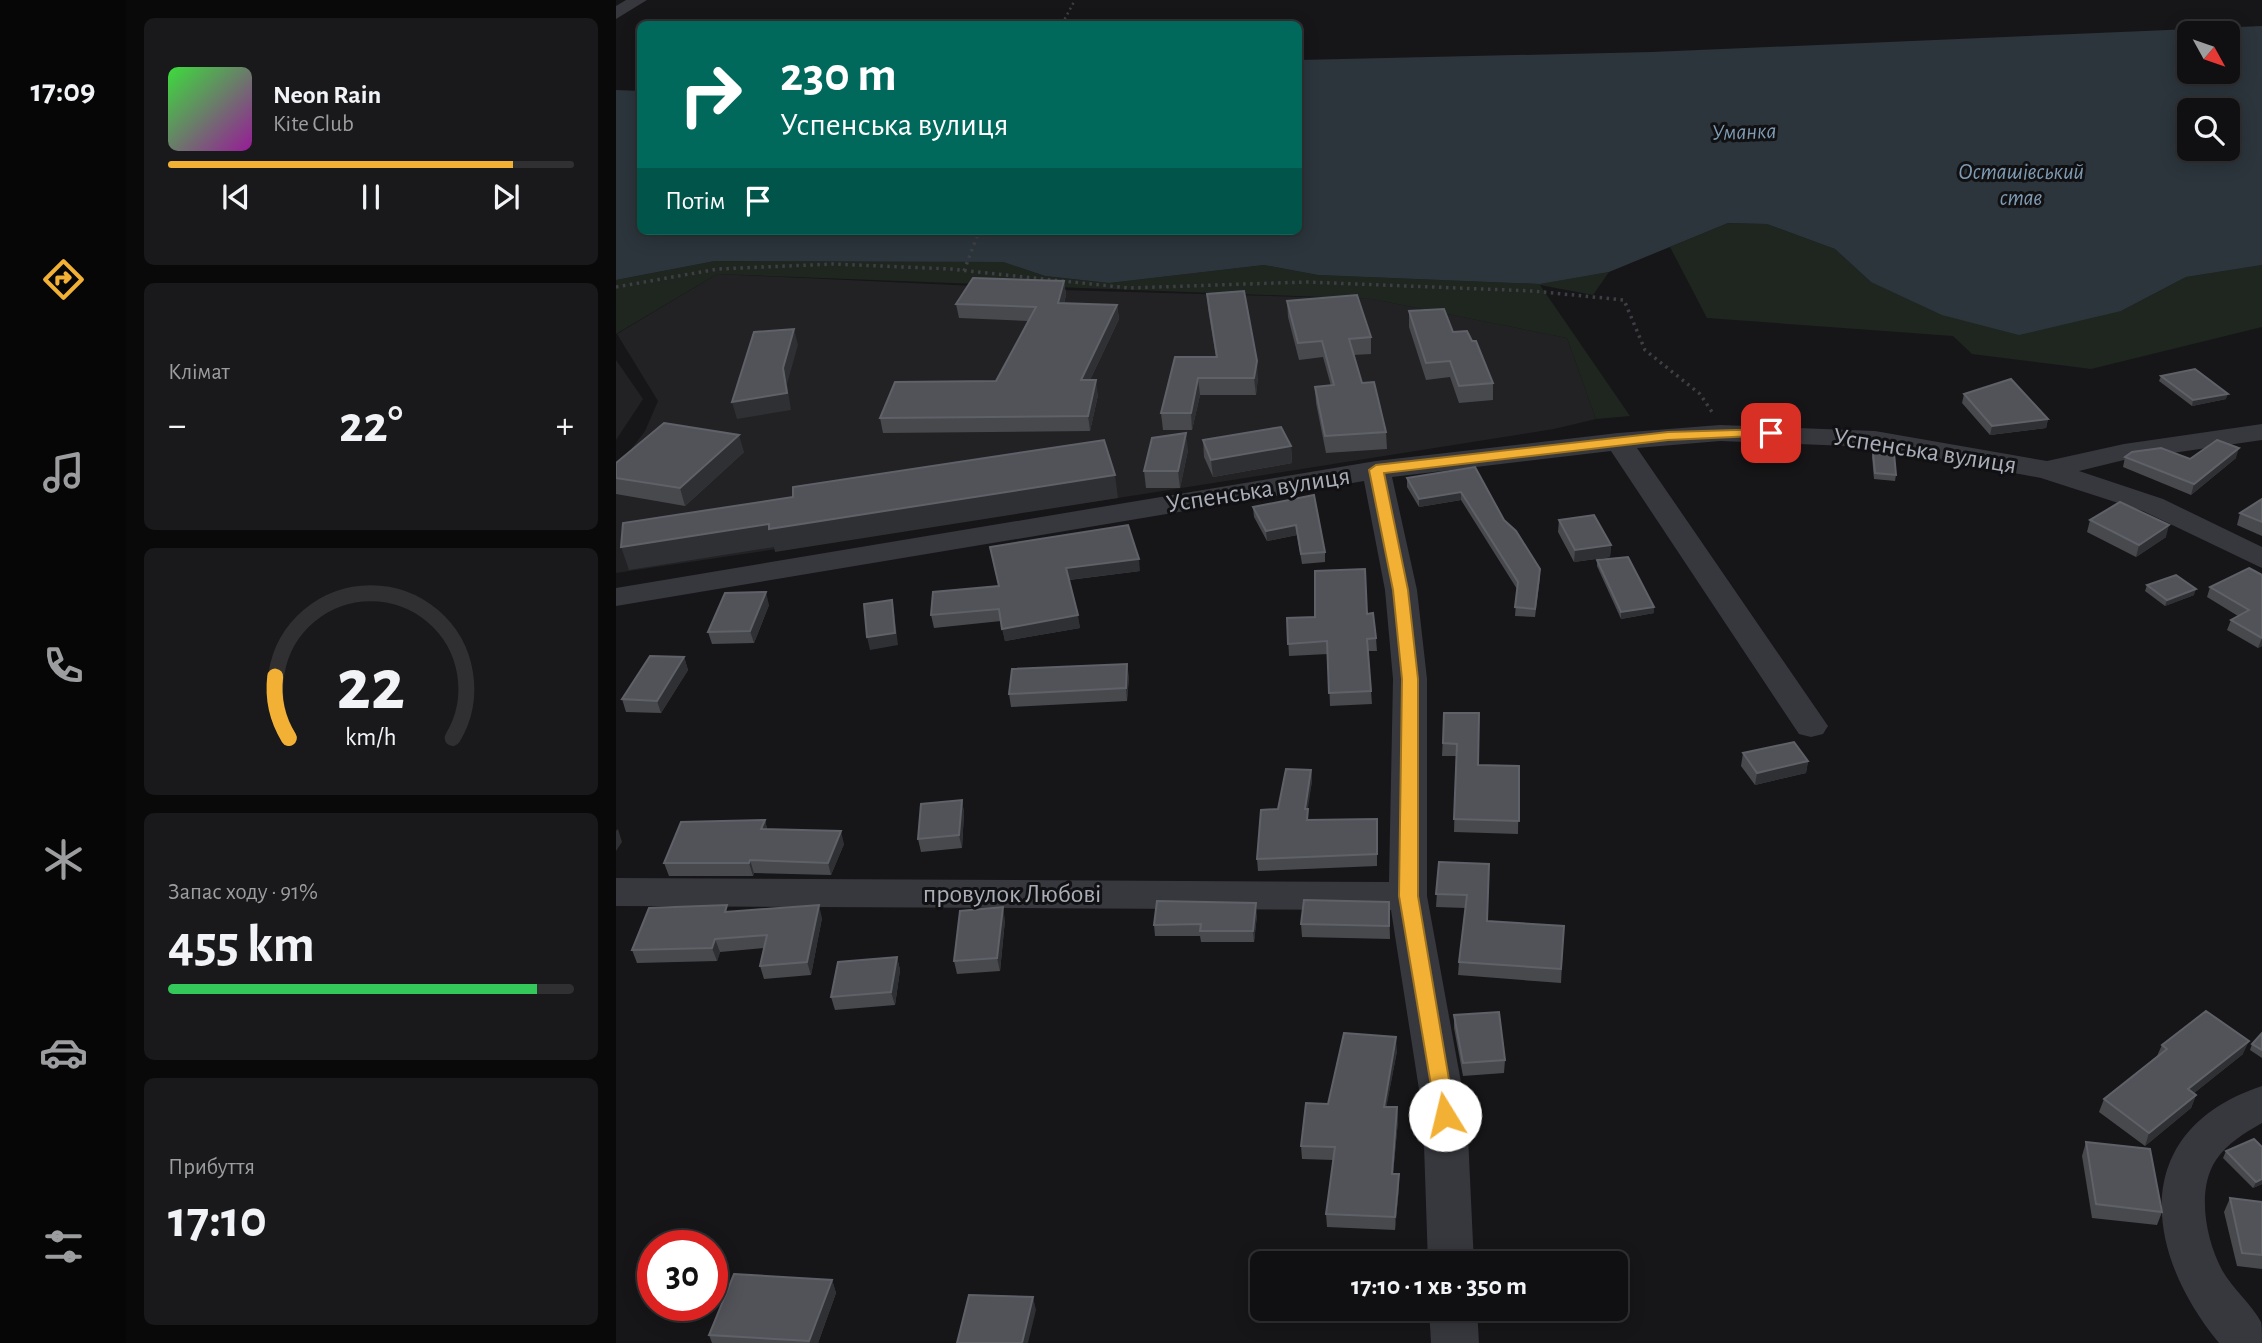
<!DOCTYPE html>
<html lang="uk">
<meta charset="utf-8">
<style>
:root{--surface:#101012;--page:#19191b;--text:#f1f3f6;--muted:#9c9d9f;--line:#303032;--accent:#f2b134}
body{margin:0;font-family:"Alegreya Sans",sans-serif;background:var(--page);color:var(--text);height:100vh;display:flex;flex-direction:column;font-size:26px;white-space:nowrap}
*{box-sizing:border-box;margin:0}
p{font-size:23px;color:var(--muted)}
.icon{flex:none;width:38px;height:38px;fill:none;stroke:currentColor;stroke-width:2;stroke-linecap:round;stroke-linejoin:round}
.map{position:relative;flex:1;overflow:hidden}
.side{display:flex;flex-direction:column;gap:18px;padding:18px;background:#09090a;width:490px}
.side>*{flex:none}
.banner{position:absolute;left:21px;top:21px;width:665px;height:214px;border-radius:10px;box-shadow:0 4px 18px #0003,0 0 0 2px var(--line);background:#00695c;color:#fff;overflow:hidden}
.needle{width:46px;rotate:130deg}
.buttons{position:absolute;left:1561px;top:21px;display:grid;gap:14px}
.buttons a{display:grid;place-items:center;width:63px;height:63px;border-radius:10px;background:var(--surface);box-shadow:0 4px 18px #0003,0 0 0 2px var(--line);font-size:35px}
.speed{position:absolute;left:21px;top:1230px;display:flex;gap:14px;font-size:35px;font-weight:700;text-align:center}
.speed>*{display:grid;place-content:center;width:91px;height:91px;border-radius:50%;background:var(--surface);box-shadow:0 4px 18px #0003,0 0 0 2px var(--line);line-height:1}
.speed .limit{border:10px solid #d22;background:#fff;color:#111}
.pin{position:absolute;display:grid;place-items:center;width:60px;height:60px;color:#fff;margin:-30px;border-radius:14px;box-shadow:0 4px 10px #0006}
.me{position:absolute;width:77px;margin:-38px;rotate:351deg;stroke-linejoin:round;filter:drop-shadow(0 0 5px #0008)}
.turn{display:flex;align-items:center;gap:24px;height:147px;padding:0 28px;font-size:32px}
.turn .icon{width:91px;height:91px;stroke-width:2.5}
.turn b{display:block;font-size:49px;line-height:60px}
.then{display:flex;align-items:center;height:66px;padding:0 28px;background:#0003;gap:14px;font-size:26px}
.big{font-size:52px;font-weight:700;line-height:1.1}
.side .widget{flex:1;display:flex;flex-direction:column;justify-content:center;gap:10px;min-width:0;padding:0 24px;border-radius:10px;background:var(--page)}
.side .dial{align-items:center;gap:0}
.dial svg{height:182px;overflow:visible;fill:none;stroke:var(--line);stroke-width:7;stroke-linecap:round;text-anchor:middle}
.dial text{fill:var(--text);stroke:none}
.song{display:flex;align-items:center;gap:21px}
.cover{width:84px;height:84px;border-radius:10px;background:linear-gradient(135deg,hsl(120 70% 55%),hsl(300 70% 35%))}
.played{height:7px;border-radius:4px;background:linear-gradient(90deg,var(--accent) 85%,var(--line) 85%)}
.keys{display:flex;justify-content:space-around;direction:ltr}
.heat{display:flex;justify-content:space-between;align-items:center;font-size:38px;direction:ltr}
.charge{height:10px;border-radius:5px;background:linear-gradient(90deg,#34c759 91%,var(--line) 0)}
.trip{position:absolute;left:634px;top:1251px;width:378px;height:70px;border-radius:10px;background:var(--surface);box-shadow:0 4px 18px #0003,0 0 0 2px var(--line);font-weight:700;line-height:70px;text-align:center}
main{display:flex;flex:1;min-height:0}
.dock{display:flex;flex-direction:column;width:126px;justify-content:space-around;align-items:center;background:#060607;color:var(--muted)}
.dock .icon{width:49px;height:49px}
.dock .current{color:var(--accent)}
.dock b{font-size:32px;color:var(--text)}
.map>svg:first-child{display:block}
.built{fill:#222225}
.green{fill:#1e261f}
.water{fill:#2c353c;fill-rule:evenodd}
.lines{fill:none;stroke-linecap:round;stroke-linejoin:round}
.path-far1{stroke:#3d3f44;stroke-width:2.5;stroke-dasharray:2 3.5;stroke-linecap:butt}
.path{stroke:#3d3f44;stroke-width:3.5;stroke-dasharray:2.5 4.5;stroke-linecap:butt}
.minor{fill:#37383d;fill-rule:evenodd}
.wall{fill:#47494d}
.shaded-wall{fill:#2f3033}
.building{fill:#525359;stroke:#5f6168;stroke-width:2}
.route{fill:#f2b134;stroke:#9d7322;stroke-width:2}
.labels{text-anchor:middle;stroke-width:6;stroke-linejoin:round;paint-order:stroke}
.far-water-label{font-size:23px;font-style:italic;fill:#7f9bb3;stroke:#111113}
.street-label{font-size:26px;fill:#a8adb8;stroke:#111113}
</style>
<main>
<nav class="dock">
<b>17:09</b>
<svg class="icon current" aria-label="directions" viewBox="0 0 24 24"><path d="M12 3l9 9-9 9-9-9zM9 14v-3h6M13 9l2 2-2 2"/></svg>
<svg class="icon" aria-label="music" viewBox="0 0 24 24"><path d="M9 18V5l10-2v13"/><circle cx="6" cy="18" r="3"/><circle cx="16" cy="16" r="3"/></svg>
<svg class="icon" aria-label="phone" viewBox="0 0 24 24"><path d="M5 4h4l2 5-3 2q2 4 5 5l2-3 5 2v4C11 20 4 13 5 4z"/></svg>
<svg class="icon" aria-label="climate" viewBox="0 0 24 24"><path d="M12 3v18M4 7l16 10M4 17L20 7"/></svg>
<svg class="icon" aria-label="car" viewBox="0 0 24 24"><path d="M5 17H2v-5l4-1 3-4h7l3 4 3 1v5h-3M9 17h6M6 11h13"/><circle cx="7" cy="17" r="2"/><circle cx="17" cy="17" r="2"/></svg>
<svg class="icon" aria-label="filters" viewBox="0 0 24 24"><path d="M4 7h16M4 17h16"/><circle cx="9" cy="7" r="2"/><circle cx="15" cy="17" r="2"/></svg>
</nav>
<section class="side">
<div class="widget">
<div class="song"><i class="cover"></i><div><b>Neon Rain</b><p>Kite Club</p></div></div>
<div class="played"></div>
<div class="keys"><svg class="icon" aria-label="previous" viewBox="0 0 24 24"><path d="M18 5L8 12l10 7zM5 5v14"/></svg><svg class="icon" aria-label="pause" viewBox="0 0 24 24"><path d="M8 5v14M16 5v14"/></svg><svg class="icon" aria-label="next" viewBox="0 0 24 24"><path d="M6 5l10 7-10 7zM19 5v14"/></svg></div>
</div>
<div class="widget"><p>Клімат</p>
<div class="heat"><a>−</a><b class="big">22°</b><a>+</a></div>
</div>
<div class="widget dial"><svg viewBox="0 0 100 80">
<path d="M14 69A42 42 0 1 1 86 69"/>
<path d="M14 69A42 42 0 0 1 8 42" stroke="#f2b134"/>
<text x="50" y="56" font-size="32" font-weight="700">22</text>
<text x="50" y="72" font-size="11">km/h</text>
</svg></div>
<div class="widget"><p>Запас ходу · 91%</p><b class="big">455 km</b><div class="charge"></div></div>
<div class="widget"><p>Прибуття</p><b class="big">17:10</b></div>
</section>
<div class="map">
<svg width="1646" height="1343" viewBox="0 0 1646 1343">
<rect width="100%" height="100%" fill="#161618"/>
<g class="built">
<path d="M101 274 443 290 756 299 951 338 980 419 938 429 502 498 0 573V469L29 431 42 401 1 334Z"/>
<path d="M0 360 27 399 0 440Z"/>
</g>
<g class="green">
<path d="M1112 223 1151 224 1219 249 1255 282 1505 311 1570 277 1646 265V327L1475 369 1356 354 1337 336 1091 318 1054 247Z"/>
<path d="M99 261 387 262 429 276 493 283 648 265 702 275 923 284 993 272 977 295 924 285 1014 416 980 419 951 338 756 299 101 274 0 334V280Z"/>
</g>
<path class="water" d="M1646 26V265L1570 277 1505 311 1403 335 1326 315 1255 282 1219 249 1151 224 1112 223 993 272 924 284 702 275 648 265 493 283 429 276 387 262 99 261 0 280V90L24 91V231H682L683 60 1036 52ZM1573 33H1612V72H1573ZM1573 110H1612V149H1573Z"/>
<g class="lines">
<path class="path-far1" d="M446 24 459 0"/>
<g class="path">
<path d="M348 271 363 231"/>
<path d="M0 287 102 269 217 264 335 269 512 288 690 282 917 291 1008 300 1029 350 1084 394 1096 412"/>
</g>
<g class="minor">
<path d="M10 0H31L0 19V6Z"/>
<path d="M1646 424V440L1508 460 1463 471 1547 499 1646 547V568L1527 511 1425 478 1259 447 1104 441 1021 448 1212 726 1207 734 1195 737 1183 734 995 451 776 477 801 590 811 679V896L851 1115 858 1264H812L807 1115 775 910 0 906V878L773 882 777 679 769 590 748 481 0 606V588L760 461 1002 433 1104 425 1259 431 1431 461 1508 444Z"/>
<path d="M1646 1086V1123C1629 1133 1611 1143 1600 1160 1580 1190 1590 1240 1606 1270 1616 1288 1637 1306 1645 1322 1646 1327 1646 1337 1646 1343H1603C1527 1251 1513 1130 1646 1086Z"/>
<path d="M813 1309H861L863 1343H815Z"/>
</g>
</g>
<g class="wall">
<path d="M448 281 450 295 448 303 501 305 503 319 474 380 482 395 474 431 267 433 264 418 380 381 412 321 343 318 340 304Z"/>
<path d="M591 294 642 377 640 395H584L576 430H547L545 413 600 357 592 309Z"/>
<path d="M671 301 755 337V354L737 355 746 383 770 432 771 449 710 453 700 403 699 387 715 386 707 357 683 360 672 317Z"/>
<path d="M793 311 856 341 877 383V400L843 403 834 377 810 380 793 327Z"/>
<path d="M1545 376 1610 399 1576 406 1543 381Z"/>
<path d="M1348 394 1432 419 1430 428 1374 435 1346 403Z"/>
<path d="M587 440 675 446 676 463 597 477 588 457Z"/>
<path d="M572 450 564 488H530L528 471Z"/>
<path d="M128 452 69 506 0 494V463Z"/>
<path d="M1257 452 1280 475 1279 481 1258 479 1256 457Z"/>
<path d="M1509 457 1574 459 1620 458 1575 495 1507 467Z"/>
<path d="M859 467 888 520 924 578 919 617 899 616 901 589 845 500 803 507 791 487V478Z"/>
<path d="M698 495 709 552V562L686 564 681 535 651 541 638 517 637 507Z"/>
<path d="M1646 499V536L1621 525 1624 513Z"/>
<path d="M943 520 995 545 994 557 958 562 942 532Z"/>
<path d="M1474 520 1550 537 1520 557 1471 532Z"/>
<path d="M374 547 524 571 453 580 464 628 389 641 385 621 318 628 315 615 383 586Z"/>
<path d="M981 560 1038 613 1005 619 981 566Z"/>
<path d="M1646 575V646L1642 648 1611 630 1615 620 1622 616 1591 597 1594 587Z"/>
<path d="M1531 585 1578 595 1549 606 1529 591Z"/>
<path d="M153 605 138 643 96 644 92 632Z"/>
<path d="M751 614 760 638 761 651H752L756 704 714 706 712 654 673 656 671 618Z"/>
<path d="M68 657 72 670 45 713 10 712 6 699Z"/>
<path d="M513 676 511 701 395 707 393 694Z"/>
<path d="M828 713 862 765 903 766 902 834 838 832 840 756H826Z"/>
<path d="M1127 753 1192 761 1190 773 1139 785 1125 766Z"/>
<path d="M695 770 696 781 691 809 692 820 761 819V866L642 871 641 859 662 809Z"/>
<path d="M346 800 348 813 346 848 305 852 302 839Z"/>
<path d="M149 820 151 829 228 844 215 875 138 873 137 876H53L48 863Z"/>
<path d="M823 862 872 921 948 926 945 983 842 975 843 962 849 908 820 907Z"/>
<path d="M773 902 774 939 686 937 685 924Z"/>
<path d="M113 912 206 918 195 975 148 979 144 966 148 948 104 952 101 961 21 963 16 950Z"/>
<path d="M641 915 638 942H585L584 936H539L538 925Z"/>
<path d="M389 920 384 971 341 974 338 961Z"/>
<path d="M281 957 284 970 279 1005 219 1010 215 997Z"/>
<path d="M838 1015 889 1060 888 1073 847 1076 838 1028Z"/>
<path d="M1646 1033V1058L1634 1050 1636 1044Z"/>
<path d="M1546 1045 1627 1054 1578 1093 1580 1095 1575 1108 1529 1146 1483 1112 1488 1099 1541 1056Z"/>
<path d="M781 1051 770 1107H781L782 1120 777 1174H783V1187L779 1230 711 1227 710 1214 717 1160 686 1159 685 1146 712 1104Z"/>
<path d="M1470 1142 1546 1212 1541 1225 1476 1218 1466 1156Z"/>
<path d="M1610 1151 1646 1184 1637 1188 1607 1158Z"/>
<path d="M1614 1198 1646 1202V1269L1621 1266 1608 1212Z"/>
<path d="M216 1280 220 1293 202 1343H96L93 1335Z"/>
</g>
<g class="shaded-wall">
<path d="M448 281 450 295 444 317 442 303Z"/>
<path d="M501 305 503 319 467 395 465 380Z"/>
<path d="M178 329 182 345 171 384 175 410 121 419 116 402 167 368Z"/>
<path d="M641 361 642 377 640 395 638 378Z"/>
<path d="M582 378 584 395 576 430 575 413Z"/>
<path d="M480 380 482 395 474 431 472 416Z"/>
<path d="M1612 394 1610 399 1576 406 1577 400Z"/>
<path d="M1432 419 1430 428 1374 435 1376 426Z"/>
<path d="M570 433 572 450 564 488 562 471Z"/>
<path d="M123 435 128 452 69 506 64 488Z"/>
<path d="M675 446 676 463 597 477 595 460Z"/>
<path d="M1623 448 1620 458 1575 495 1578 484Z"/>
<path d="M499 475 502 498 159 552 158 547 13 570 5 547 153 524Z"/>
<path d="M845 492V500L803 507V499Z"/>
<path d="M680 525 681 535 651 541 650 531Z"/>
<path d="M1553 525 1550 537 1520 557 1523 545Z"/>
<path d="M995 545 994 557 958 562 959 550Z"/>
<path d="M523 559 524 571 452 580 450 568Z"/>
<path d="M1580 589 1578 595 1549 606 1551 600Z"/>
<path d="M150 592 153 605 138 643 134 631Z"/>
<path d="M276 600 278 612 282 645 254 650 251 637Z"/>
<path d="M1038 607V613L1005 619V612Z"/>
<path d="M462 615 464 628 389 641 386 629Z"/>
<path d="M1646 638V646L1642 648Z"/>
<path d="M68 657 72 670 45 713 41 701Z"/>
<path d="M511 664 513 676 511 701 510 688Z"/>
<path d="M1192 761 1190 773 1139 785 1141 773Z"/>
<path d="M695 770 696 781 690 821 689 809Z"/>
<path d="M346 800 348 813 346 848 343 835Z"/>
<path d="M149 820 152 833 145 829Z"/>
<path d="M2 829 6 842 0 851V831Z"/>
<path d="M225 831 228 844 215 875 212 863Z"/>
<path d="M134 860 138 873 137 876 133 863Z"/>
<path d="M640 903 641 915 638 942 637 931Z"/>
<path d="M203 905 206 918 195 975 191 962Z"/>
<path d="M387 907 389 920 384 971 381 958Z"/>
<path d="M99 939 104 952 101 961 96 948Z"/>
<path d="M281 957 284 970 279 1005 275 992Z"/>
<path d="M780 1037 781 1051 768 1120V1107Z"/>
<path d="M1633 1041 1627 1054 1567 1102 1572 1089Z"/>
<path d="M1580 1095 1575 1108 1529 1146 1533 1133Z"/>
<path d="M781 1107 782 1120 776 1187V1174Z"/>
<path d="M783 1174V1187L779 1230V1217Z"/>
<path d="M1646 1179V1184L1637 1188 1640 1182Z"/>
<path d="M216 1280 220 1293 202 1343H194L193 1341Z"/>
<path d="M417 1297 420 1310 412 1343H406Z"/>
</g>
<g class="building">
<path d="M357 278 448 281 442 303 501 305 465 380H480L472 416 264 418 279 382 380 381 420 307 340 304Z"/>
<path d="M628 291 641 361 638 378H582L575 413H545L559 357H601L591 294Z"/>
<path d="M741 295 755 337 733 339 746 383 758 382 770 432 709 436 699 387 718 385 706 341 682 343 671 301Z"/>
<path d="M828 309 837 332 851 331 856 341H860L877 383 843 386 834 361 810 363 793 311Z"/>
<path d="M178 329 167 368 171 393 116 402 138 332Z"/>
<path d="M1579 369 1612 394 1577 400 1545 376Z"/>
<path d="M1395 379 1432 419 1376 426 1348 394Z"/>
<path d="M48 423 123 435 64 488 0 478V463Z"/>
<path d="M665 427 675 446 595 460 587 440Z"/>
<path d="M570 433 562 471H528L536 438Z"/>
<path d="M488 440 499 475 153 529V524L5 547 7 523 177 497V487Z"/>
<path d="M1601 440 1623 448 1578 484 1509 457 1516 452 1545 448 1574 459Z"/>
<path d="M1257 452 1278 453 1280 475 1259 473Z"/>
<path d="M859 467 888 520 900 531 924 569 919 609 899 607 902 582 845 492 803 499 791 478Z"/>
<path d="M698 495 709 552 685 554 680 525 650 531 637 507Z"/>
<path d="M1646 499V522L1624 513Z"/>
<path d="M1504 502 1553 525 1523 545 1474 520Z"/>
<path d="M978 515 995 545 959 550 943 520Z"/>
<path d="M512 525 523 559 450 568 462 615 386 629 383 609 315 615 317 592 383 586 374 547Z"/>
<path d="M1012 557 1038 607 1005 612 981 560Z"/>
<path d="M1633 568 1646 575V638L1615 620 1633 610 1594 587Z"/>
<path d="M749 569 751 614 757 613 760 638 751 639 755 691 713 693 711 641 672 644 671 618 699 617V571Z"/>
<path d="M1560 575 1580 589 1551 600 1531 585Z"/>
<path d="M150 592 134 631 92 632 109 593Z"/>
<path d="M276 600 279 633 251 637 248 604Z"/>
<path d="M34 656 68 657 41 701 6 699Z"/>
<path d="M511 664 510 688 393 694 396 669Z"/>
<path d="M828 713H863L862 765 903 766V821L838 819 841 744 827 743Z"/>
<path d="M1178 742 1192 761 1141 773 1127 753Z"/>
<path d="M670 769 695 770 689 809H692L691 820 761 819V854L641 859 645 810 662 809Z"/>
<path d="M346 800 343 835 302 839 305 804Z"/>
<path d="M149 820 145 829 225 831 212 863 134 860 133 863H48L65 822Z"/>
<path d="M823 862 873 864 871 921 948 926 945 969 843 962 851 895 820 894Z"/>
<path d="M688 900 773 902V926L685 924Z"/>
<path d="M541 901 640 903 637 931H584L585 924 538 925Z"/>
<path d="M111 905 109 912 203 905 191 962 144 966 151 935 99 939 96 948 16 950 33 908Z"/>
<path d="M387 907 381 958 338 961 344 911Z"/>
<path d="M281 957 275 992 215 997 222 962Z"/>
<path d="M1590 1011 1633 1041 1572 1089 1580 1095 1533 1133 1488 1099 1551 1049 1546 1045Z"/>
<path d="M883 1012 889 1060 847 1063 838 1015Z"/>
<path d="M728 1033 780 1037 768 1107H781L776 1174H783L779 1217 710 1214 719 1147 685 1146 690 1103 712 1104Z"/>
<path d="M1646 1033V1050L1636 1044Z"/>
<path d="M1638 1139 1646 1147V1179L1640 1182 1610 1151Z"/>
<path d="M1470 1142 1534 1149 1546 1212 1480 1204Z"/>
<path d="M1614 1198 1646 1202V1255L1626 1253Z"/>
<path d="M118 1274 216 1280 193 1341 93 1335Z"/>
<path d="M353 1295 417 1297 406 1343H341Z"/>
</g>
<path class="route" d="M1155 429 1160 430V435L1052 440 768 473 792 590 802 679V896L839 1115 836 1121H821L783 896 786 679 777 590 753 470 760 465 1052 432Z"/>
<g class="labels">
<g class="far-water-label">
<text transform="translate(1128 131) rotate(-2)" y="8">Уманка</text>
<text x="1405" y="179">Осташівський<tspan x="1405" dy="26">став</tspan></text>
</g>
<g class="street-label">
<text transform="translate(1309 450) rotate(9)" y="9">Успенська вулиця</text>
<text transform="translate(642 489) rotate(-9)" y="9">Успенська вулиця</text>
<text x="396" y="902">провулок Любові</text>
</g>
</g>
</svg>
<div class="buttons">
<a><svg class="needle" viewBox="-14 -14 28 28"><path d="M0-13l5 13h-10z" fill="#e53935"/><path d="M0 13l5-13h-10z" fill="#9c9d9f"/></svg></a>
<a><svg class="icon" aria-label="search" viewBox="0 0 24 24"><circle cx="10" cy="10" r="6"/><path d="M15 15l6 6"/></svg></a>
</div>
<div class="speed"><div class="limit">30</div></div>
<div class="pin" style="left:1155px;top:433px;background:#d93025"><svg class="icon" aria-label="arrive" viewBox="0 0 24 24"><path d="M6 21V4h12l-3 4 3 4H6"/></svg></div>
<svg class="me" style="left:829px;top:1115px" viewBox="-20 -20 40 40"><circle r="19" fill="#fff"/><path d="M0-13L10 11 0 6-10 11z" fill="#f2b134"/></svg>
<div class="trip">17:10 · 1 хв · 350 m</div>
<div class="banner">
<div class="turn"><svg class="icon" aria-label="right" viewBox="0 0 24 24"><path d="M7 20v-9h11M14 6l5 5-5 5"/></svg><div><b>230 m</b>Успенська вулиця</div></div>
<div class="then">Потім<svg class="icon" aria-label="arrive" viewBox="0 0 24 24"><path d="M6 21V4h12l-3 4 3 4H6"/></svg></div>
</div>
</div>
</main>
